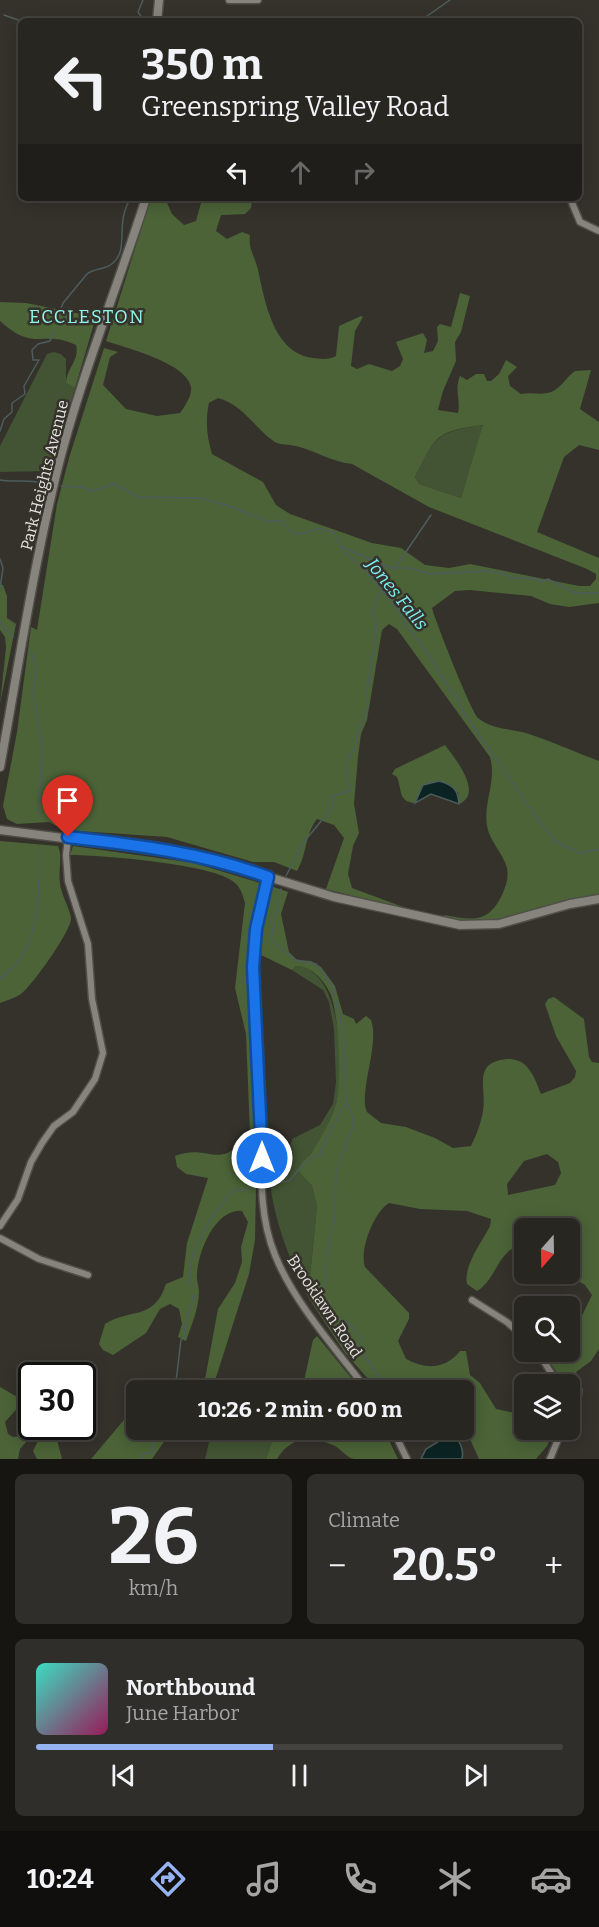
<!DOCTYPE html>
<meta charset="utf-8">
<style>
:root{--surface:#282621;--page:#302e2a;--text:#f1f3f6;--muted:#a5a5a5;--line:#44433f;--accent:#95b2f1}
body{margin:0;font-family:Bitter,serif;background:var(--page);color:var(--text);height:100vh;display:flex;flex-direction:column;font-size:22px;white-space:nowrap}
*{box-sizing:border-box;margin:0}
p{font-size:20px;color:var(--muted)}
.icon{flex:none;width:33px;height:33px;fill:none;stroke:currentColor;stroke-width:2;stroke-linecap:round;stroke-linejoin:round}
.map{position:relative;height:1459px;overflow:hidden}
.drawer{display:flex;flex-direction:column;gap:15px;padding:15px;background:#161512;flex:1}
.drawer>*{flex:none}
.banner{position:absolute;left:18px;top:18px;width:564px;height:183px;border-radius:9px;box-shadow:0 3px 15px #0003,0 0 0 2px var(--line);background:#282621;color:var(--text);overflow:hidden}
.needle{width:39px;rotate:200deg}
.fabs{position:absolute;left:514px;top:1218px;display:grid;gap:12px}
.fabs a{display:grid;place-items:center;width:66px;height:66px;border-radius:9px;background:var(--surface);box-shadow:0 3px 15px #0003,0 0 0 2px var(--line);font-size:30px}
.speed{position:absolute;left:18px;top:1362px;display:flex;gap:12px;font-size:30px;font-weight:700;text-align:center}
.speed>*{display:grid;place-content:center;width:78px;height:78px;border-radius:50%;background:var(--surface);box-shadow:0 3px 15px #0003,0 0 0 2px var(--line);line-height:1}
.speed .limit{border:3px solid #111;border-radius:9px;background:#fff;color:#111}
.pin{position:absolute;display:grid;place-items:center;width:51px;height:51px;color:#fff;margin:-62px -26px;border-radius:50% 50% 50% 0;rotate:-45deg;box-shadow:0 0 6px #0007}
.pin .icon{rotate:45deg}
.me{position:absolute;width:66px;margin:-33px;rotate:0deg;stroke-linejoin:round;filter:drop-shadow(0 0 4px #0008)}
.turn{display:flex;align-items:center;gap:21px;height:126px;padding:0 24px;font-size:27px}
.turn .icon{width:78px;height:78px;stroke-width:2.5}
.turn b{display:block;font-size:42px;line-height:51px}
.lanes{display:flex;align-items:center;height:57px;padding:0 24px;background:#0003;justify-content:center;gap:30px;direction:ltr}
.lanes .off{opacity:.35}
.big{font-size:45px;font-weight:700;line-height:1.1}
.drawer .widget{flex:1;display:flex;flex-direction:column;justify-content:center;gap:9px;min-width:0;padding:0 21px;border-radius:9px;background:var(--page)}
.drawer .dial{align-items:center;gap:0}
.dial b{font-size:78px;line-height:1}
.song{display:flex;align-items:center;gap:18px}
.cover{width:72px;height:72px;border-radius:9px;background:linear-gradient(135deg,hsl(170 70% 55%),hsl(330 70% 35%))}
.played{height:6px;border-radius:3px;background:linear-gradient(90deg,var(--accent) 45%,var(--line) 45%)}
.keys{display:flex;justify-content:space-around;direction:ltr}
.heat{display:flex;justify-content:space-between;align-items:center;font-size:33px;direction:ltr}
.drawer .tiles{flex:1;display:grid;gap:15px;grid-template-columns:1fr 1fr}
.widget:last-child{grid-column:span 2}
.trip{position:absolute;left:126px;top:1380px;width:348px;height:60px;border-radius:9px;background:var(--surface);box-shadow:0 3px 15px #0003,0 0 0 2px var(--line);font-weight:700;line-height:60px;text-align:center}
.tabs{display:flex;height:96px;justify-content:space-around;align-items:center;background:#100f0d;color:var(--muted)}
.tabs .icon{width:42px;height:42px}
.tabs .active{color:var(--accent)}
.tabs b{font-size:27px;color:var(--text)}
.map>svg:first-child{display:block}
.green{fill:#425433}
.forest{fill:#4b6337;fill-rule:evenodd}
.water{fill:#0c2324;stroke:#4d5d5c;stroke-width:1.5}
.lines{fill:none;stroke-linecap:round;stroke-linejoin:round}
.stream{stroke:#4d5d5c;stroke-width:1.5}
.minor-casing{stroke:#504e49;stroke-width:9}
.secondary-casing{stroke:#504e49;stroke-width:11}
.minor{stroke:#87847d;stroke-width:6}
.secondary{stroke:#87847d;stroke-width:8}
.route-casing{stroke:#114b97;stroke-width:15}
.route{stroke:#1a73e8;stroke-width:10}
.labels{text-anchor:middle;stroke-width:5;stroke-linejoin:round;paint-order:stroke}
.street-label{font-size:16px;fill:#e5e3df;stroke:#35322c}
.neighbourhood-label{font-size:18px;letter-spacing:1.5px;fill:#8ff8ec;stroke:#35322c}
.water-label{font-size:18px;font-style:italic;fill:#7deef0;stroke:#35322c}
</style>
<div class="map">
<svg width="599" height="1459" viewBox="0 0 599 1459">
<rect width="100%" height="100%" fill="#35322c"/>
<g class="green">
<path d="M54 352 61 354 66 359V383L75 388 50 471 0 472V446L47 354Z"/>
<path d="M484 425 461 498 419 484 415 477C436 435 436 432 484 425Z"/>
<path d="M296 966C342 968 345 1070 336 1103 332 1118 322 1141 312 1152 306 1159 302 1162 298 1171L312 1186 317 1206 308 1297C288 1257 273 1218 269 1174L279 1176 284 1173 292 1139 320 1125 333 1104 336 1082 334 1029 329 1002 323 990 292 970Z"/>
<path d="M212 1430H276L266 1459H205Z"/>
</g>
<g class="forest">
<path d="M151 198H165L172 214 184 225 196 221 201 203 210 198H247L252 201 251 208 245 214 221 215 216 231 227 239 242 232 250 235C248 250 255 256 258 270 265 301 273 353 313 358 321 359 328 360 336 356L339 326 361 316 363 317 355 331 351 366 357 369 369 364 392 371 400 366 403 359 396 342 423 333 427 340 424 353 433 351 438 341 437 327 440 324 451 327 460 293 470 296 461 332 455 342 456 361 443 391 438 410 458 413C461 399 454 390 460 376L467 380 476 374H484L487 381H491L499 374 506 360 517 367 508 376 510 386 521 394C531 392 538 395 547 393 560 391 564 379 575 371L591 370 580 409 599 422V450L579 445 564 457 537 532 599 558V603L569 607 550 604 531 596 470 590 455 591 432 608C436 623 471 711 478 718 491 729 511 729 526 733 551 741 575 752 599 761V896L492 922 445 919 444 915C472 920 488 924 502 895 506 886 509 878 507 868 503 853 490 842 487 826 483 803 497 781 490 757L397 629 389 624 382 630 367 720 361 734 358 757 354 804 359 833 353 846 348 874 352 888 422 914 326 889 344 838 334 825 317 819C305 834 307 854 297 871L274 862H253L167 837 64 830 49 822 17 824 7 819 3 806 17 732 31 627 37 630 57 504 69 458 104 348 118 352 110 357 103 385 126 409 157 416 180 413C185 406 192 396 191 387 187 363 126 348 106 341ZM218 398C242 404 254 427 272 440 278 445 283 444 290 445 312 448 330 462 352 464L429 507 587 569 596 574V579L590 586H579L470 564 449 568 425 565 401 548 372 543 290 514 276 505 263 482 212 454C207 437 205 421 209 403ZM483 425 461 498 419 484 415 477C437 434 435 432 483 425Z"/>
<path d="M0 302 26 303 96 317 75 388 66 383C66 369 80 360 76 345 42 329 35 353 0 321Z"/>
<path d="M0 584 3 585 7 596V618L16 624 0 704 6 648 5 637 0 630Z"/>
<path d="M445 745C455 758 484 794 459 804L458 792 423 785 415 803C398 802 402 789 397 777L392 774 395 769Z"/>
<path d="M0 841 58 846C63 856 58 871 60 883 61 895 69 906 71 918 72 930 32 986 21 994 15 998 7 1000 0 1003Z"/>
<path d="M73 846 194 863 260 883 251 937 250 987 257 1133 255 1240 249 1274 212 1390H203L218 1309 235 1283 242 1262 241 1247 248 1222 242 1211C215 1208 196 1255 197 1278 197 1282 199 1287 199 1292 199 1307 191 1327 186 1341L178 1337 182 1324 179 1309 170 1304 160 1309 146 1333 113 1355 103 1350 99 1344 105 1324C130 1308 154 1321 166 1284L183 1277 187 1243 208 1178 186 1174 177 1167 175 1156C211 1142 217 1174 250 1133L246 1034 235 988 245 903C243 896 241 888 235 883 216 864 100 855 70 855Z"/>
<path d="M271 886 288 892 281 914 289 952 297 960 311 961 321 967 335 986 343 1014 354 1019 356 1024 366 1016 371 1020C379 1042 363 1079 365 1106L367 1112 381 1123 406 1127 435 1138 453 1148 471 1146C476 1136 481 1123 483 1111 487 1088 471 1061 509 1059 529 1059 535 1079 541 1094L570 1083 575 1077 576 1071 556 1036 545 1004 548 999 554 997 584 1019 589 1057 592 1062 599 1063V1349L591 1361 576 1372 583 1390 580 1414 570 1420V1384H561L556 1371 542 1352H554L558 1357 562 1352H570V1340L592 1295 585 1285 566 1274H570V1228H525V1245C498 1246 497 1280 477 1291L467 1284C463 1266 482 1242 490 1226L491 1219 467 1211 420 1209 389 1203C374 1212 359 1250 365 1267L409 1313V1319L398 1341 406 1359C426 1370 446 1369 460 1351H466L470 1375 480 1383 496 1409 515 1413 525 1406V1430H554L547 1446 536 1459H479L469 1437 471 1410 464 1399V1390H378L345 1353 308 1297 317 1206 312 1186 298 1171C301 1160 309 1158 314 1149 322 1135 332 1119 336 1103 342 1083 339 1012 330 993 324 980 311 966 296 966L292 970 261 955 263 924ZM547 1154 558 1162 561 1173 555 1185 508 1195 507 1184 524 1161Z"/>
<path d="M317 1336 361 1390H302L313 1340Z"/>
<path d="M0 1387 19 1398 21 1404 5 1422 8 1434 13 1437 32 1435 20 1449 18 1459H0Z"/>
<path d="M136 1411V1430H172L152 1459H91L129 1414Z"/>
<path d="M50 1427H66L57 1440 62 1459H37L33 1451 41 1435Z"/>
<path d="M276 1430H384L398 1459C384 1459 368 1459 354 1459 347 1458 341 1449 335 1446 313 1435 290 1436 277 1459H266Z"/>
</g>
<g class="water">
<path d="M439 781C453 785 458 789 459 804L431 794 415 803 423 785Z"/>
<path d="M449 1435C460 1438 464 1449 462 1459H421L426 1449Z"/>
</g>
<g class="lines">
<g class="stream">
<path d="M143 0 138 12 144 21"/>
<path d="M4 15 21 21"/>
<path d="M420 21 450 0"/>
<path d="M59 314 63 303 87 274C94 268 106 270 113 263 130 248 114 223 131 198"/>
<path d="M0 431 4 419 12 412V403L25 394 24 386 39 360H33L32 350 38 344 50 341 54 331"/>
<path d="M0 480C17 483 31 478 48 485"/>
<path d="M61 486 81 487 93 491 114 484 138 497 200 498 229 506 269 522 280 520 294 534C311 536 312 523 334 533L343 551 366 571 403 616 405 624 425 649 449 689 459 699 463 712 544 828 552 835 554 841 580 853 599 849"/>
<path d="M340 546 390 568H410L430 574 485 571 503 573 512 578H533L541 582 548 579 575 593H599"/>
<path d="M0 559 3 568 0 588"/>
<path d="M395 568 431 515"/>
<path d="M0 622 13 637"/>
<path d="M31 651 36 668 33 691 42 746 39 818"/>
<path d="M286 876 303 843 332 808 333 796 351 790 347 781 348 757 355 749 358 730 368 707 367 691 377 625 371 613 381 591"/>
<path d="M281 889 271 940 296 960 316 964 332 985 344 1035 346 1103 350 1107 354 1123 336 1172 335 1212 325 1269 327 1277 316 1300 332 1318 346 1321 361 1337 357 1349C372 1359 375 1379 389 1390"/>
<path d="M0 980C7 972 17 965 22 956 41 926 39 882 39 848"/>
<path d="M267 1184 289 1181C298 1170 308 1157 322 1154L321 1150 346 1103"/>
<path d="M192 1287C180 1262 216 1204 236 1189L245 1191 257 1183"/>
<path d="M175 1390 181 1340 186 1336 184 1330 194 1295"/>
<path d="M139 1459 144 1454 152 1453 153 1443 166 1430"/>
</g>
<defs>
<g id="minor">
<path d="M229 0H258"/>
<path d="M570 198 580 222 599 231"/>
<path d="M268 877C262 900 256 923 254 948 249 1002 259 1058 262 1111 263 1160 256 1209 275 1255 294 1303 336 1349 367 1390"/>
<path d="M0 1226 18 1199 31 1162 42 1143 54 1126 73 1112 95 1079 103 1053 92 999 88 944 68 881 66 855 68 837"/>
<path d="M0 1238 39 1259 88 1275"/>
<path d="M472 1300 507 1322 525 1338"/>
<path d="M538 1352 558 1384"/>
<path d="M393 1430 407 1459"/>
<path d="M550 1459 562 1430"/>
</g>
<g id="secondary">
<path d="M157 21 159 0"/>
<path d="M0 767C18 669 33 569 57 471 80 378 117 289 146 198"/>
<path d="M0 830 197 855 334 897 460 925 499 924 570 904 599 899"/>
</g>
</defs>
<use href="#minor" class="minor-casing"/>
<use href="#secondary" class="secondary-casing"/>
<use href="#minor" class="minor"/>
<use href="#secondary" class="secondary"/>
</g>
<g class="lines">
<defs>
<path id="route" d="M68 837C137 845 203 853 268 877L256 929 253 967 262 1158"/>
</defs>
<use href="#route" class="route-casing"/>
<use href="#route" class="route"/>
</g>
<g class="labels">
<g class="street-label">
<text transform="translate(44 475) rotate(-76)" y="6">Park Heights Avenue</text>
<text transform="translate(325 1306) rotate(56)" y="6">Brooklawn Road</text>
</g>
<g class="neighbourhood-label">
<text x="87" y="323">ECCLESTON</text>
</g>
<g class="water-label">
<text transform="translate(397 594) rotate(51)" y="6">Jones Falls</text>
</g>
</g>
</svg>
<div class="fabs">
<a><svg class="needle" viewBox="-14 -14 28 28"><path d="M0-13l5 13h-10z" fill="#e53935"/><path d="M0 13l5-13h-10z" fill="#a5a5a5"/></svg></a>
<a><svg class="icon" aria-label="search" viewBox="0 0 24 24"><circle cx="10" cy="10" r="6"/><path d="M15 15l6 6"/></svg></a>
<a><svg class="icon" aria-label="layers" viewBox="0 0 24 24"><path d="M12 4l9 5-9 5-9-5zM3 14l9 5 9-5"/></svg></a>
</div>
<div class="speed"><div class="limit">30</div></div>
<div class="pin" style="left:68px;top:837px;background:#d93025"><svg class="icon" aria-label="arrive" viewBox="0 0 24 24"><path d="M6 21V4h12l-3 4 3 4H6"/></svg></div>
<svg class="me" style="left:262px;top:1158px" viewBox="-20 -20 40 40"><circle r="17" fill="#1a73e8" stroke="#fff" stroke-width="3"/><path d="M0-11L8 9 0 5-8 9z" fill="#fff"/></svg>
<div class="trip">10:26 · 2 min · 600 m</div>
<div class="banner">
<div class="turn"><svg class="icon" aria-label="left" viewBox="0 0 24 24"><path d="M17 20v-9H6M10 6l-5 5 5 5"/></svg><div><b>350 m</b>Greenspring Valley Road</div></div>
<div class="lanes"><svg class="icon" aria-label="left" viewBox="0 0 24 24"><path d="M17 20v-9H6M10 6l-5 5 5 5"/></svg><svg class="icon off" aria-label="ahead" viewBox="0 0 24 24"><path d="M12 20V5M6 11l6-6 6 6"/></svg><svg class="icon off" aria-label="right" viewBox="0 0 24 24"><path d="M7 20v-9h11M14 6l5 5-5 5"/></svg></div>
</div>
</div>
<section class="drawer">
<div class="tiles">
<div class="widget dial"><b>26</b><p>km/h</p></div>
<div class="widget"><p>Climate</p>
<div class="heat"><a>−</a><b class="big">20.5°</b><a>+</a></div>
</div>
<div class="widget">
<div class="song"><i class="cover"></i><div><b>Northbound</b><p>June Harbor</p></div></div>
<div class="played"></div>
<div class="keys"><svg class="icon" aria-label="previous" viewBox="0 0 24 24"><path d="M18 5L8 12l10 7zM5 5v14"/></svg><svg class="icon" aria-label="pause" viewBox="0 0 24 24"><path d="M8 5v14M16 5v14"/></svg><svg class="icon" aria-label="next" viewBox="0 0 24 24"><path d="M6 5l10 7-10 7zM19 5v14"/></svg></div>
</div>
</div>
</section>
<nav class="tabs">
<b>10:24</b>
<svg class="icon active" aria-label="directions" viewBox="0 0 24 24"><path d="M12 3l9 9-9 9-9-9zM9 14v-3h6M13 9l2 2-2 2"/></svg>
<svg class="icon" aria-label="music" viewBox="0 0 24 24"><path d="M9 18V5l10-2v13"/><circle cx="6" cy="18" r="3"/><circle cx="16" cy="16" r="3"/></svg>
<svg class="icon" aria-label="phone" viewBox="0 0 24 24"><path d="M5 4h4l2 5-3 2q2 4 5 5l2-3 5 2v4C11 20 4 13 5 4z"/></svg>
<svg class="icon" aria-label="climate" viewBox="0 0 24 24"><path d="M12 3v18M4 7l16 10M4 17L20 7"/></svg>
<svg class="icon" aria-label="car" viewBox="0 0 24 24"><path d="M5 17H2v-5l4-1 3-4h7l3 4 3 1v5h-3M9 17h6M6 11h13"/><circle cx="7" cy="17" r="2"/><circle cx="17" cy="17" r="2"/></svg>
</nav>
